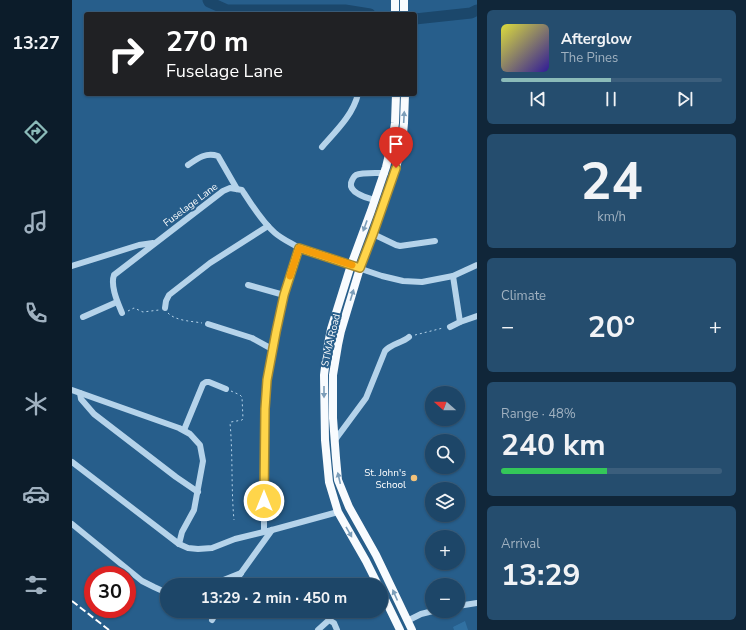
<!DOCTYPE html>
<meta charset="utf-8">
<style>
:root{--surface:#1d4668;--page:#254d6e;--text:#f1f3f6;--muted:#a0b1c0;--line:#3b5e7c;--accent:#8bbbb9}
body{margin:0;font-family:"Nunito Sans",sans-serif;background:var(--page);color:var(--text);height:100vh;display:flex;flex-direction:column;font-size:15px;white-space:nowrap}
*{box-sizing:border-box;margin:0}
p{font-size:13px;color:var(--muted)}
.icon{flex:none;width:22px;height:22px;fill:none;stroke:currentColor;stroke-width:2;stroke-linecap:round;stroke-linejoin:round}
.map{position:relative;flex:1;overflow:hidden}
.sheet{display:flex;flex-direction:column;gap:10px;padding:10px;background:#102639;width:269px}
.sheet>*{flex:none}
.banner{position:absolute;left:12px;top:12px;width:333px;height:84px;border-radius:4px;box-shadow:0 1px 3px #0004,0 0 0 1px var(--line);background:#202124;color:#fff;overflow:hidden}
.needle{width:26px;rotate:291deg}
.fabs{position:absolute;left:353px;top:386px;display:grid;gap:8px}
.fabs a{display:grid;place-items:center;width:40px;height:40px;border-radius:50%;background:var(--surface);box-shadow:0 1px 3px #0004,0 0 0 1px var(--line);font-size:20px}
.speed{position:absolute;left:12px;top:566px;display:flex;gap:8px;font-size:20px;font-weight:700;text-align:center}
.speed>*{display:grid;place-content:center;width:52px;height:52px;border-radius:50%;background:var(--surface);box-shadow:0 1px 3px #0004,0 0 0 1px var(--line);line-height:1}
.speed .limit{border:6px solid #d22;background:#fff;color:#111}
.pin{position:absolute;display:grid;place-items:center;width:34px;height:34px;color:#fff;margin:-41px -17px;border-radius:50% 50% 50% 0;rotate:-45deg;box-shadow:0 0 4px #0007}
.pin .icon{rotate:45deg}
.me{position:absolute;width:44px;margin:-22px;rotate:0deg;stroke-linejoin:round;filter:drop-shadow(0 0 3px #0008)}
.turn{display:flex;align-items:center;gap:14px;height:84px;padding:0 16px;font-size:18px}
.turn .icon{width:52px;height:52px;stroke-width:2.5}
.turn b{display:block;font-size:28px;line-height:34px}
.big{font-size:30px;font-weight:700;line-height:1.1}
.sheet .widget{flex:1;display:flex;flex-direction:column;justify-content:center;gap:6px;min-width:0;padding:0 14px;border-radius:6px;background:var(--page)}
.sheet .dial{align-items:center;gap:0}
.dial b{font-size:52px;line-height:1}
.song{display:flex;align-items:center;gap:12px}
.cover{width:48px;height:48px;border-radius:6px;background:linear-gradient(135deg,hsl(60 70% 55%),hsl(250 70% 35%))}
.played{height:4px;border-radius:2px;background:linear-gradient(90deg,var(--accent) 50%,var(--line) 50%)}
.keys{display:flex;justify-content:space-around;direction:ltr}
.heat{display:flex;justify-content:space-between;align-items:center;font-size:22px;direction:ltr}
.charge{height:6px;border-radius:3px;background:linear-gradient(90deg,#34c759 48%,var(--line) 0)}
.trip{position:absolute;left:88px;top:578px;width:228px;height:40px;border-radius:20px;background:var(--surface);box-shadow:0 1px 3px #0004,0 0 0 1px var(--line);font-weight:700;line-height:40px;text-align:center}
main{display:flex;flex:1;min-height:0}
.tab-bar{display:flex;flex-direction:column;width:72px;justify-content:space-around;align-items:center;background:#0c1c2a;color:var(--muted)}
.tab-bar .icon{width:28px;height:28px}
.tab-bar .on{color:var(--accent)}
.tab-bar b{font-size:18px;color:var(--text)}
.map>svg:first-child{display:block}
.green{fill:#3171a2}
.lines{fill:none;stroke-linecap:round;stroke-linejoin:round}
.river{stroke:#1b476b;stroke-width:11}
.path{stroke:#b5d3ea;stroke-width:1;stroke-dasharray:2 3;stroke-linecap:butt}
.minor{stroke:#b5d3ea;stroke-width:6}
.major{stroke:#f8fbfe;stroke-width:8}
.rail{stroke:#fff;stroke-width:2;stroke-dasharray:7 3;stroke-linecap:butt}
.oneway{fill:#7b9db9}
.route-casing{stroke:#a68a30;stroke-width:10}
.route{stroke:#ffd54a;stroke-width:7}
.slow{stroke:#f59e0b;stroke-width:7}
.poi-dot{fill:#f2c27a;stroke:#275e8b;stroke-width:1.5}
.labels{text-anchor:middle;stroke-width:4;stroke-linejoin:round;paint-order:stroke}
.street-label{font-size:10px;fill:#fff;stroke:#275e8b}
.poi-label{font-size:10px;fill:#fff;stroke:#275e8b;text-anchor:end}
</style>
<main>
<nav class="tab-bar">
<b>13:27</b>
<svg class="icon on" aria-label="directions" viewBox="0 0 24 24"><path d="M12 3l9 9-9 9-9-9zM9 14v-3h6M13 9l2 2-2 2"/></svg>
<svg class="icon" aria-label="music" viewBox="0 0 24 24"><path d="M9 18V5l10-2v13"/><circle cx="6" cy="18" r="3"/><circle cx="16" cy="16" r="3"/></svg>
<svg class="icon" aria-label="phone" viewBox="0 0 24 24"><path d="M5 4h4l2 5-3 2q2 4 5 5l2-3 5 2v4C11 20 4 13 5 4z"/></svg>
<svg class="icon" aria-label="climate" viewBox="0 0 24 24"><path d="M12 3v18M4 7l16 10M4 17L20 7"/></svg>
<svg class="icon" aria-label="car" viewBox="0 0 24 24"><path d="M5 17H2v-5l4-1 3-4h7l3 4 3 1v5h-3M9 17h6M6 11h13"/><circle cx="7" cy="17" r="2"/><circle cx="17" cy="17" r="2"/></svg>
<svg class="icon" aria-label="filters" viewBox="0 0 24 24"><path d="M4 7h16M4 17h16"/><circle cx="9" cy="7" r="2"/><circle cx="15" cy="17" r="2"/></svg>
</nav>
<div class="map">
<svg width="405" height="630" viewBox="0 0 405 630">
<rect width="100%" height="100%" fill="#275e8b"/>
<path class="green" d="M393 621 396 630H382L381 627Z"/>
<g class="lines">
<g class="river">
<path d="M136 0 137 2 155 10H273L298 14"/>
<path d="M343 19 399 13 405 10"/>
</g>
<g class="path">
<path d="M56 311 62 308 71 312 87 310"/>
<path d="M96 313C104 321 119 321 130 323"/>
<path d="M343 335 371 328"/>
<path d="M159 391 168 395 170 397 171 419 170 420 159 422 158 423C161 455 159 488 162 520"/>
</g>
<g class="minor">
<path d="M250 147C264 131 281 115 286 94"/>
<path d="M116 165C126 158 134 152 146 156L165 189"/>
<path d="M302 200C295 198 277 193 279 183 280 180 281 177 284 175 290 172 305 173 313 173"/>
<path d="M301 234 324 245 328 246 363 241"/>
<path d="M0 266 67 245 81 243"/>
<path d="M176 285 212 295"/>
<path d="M93 308 94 301 97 295 138 263 196 226"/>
<path d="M50 313C46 303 38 286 42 275L151 191 158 188 170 190C179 204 190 222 203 233 210 239 219 243 227 248L310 276 331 281 350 282 381 276 405 265"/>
<path d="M11 317 45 302"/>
<path d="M388 322 405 316"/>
<path d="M136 324 180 338 200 349"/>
<path d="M378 327 388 322 381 276"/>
<path d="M0 390 107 428 118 434 128 445 131 461 122 510 110 532 107 544"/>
<path d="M8 393 9 399 22 414 104 477 126 492"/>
<path d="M112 430 131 384 134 382H137L154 389"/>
<path d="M263 440 294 398 313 351C319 344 330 343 337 337"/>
<path d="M0 462 107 544 116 548 126 549 140 548 163 539 200 530 266 512"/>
<path d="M0 524 70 581 82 587 95 593"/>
<path d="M192 531V455L193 409 195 380 203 332 212 295 227 248"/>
<path d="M139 585 169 573"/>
<path d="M161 585 169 573 200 530"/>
<path d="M386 606 405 603"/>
<path d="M140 620 145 611"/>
<path d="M335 621 349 614 361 611"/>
<path d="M246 630 257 620 262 623 265 630"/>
</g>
<g class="major">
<path d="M323 0V14"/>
<path d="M332 0V14"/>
<path d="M333 94 332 123 330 143 324 168 301 234 288 268 269 331 266 345 261 375V418L264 458 266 480 277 507 304 555 340 630"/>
<path d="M306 585 294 561 266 512 257 482 253 440 252 375 256 344 259 329 279 265 299 211 314 167 320 142 323 123 324 94"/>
<path d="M309 591 328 630"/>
</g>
<path class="rail" d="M0 601 37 630"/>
</g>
<defs><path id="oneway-solid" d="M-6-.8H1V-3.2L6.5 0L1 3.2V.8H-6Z"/></defs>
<g class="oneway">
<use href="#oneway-solid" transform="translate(332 117) rotate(-87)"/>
<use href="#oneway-solid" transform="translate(293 226) rotate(110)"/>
<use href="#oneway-solid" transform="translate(280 295) rotate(-73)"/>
<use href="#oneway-solid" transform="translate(252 392) rotate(90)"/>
<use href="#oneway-solid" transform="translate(267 478) rotate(-103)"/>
<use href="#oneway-solid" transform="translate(277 532) rotate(60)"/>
<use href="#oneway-solid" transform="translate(323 595) rotate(-114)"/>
</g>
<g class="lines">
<defs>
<path id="route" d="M192 501 193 409 195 380 204 332 212 295 227 248 288 268 301 234 324 168"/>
</defs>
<use href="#route" class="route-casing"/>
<use href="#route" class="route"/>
<path class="slow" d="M218 276 227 248 280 265"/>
</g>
<circle class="poi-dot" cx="342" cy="478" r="4"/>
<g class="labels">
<g class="street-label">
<text transform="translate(118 204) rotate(-37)" y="4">Fuselage Lane</text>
<text transform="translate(258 340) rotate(-77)" y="4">STMA Road</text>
</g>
<g class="poi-label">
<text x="334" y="476">St. John's<tspan x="334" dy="12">School</tspan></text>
</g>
</g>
</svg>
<div class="fabs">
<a><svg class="needle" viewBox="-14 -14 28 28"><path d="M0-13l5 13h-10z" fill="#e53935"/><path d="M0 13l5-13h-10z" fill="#a0b1c0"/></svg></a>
<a><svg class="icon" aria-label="search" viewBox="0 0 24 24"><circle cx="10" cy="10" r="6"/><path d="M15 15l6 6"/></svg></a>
<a><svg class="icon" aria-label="layers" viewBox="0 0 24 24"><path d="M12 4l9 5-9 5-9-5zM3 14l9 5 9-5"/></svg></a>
<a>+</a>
<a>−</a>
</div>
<div class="speed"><div class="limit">30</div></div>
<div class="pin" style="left:324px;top:168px;background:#d93025"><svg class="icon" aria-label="arrive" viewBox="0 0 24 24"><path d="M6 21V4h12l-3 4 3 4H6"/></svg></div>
<svg class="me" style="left:192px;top:501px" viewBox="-20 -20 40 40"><circle r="17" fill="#ffd54a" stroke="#fff" stroke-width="3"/><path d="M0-11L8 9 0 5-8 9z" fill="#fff"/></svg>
<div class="trip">13:29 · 2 min · 450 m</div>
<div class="banner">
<div class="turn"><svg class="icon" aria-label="right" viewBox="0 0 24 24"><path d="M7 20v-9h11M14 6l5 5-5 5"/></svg><div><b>270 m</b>Fuselage Lane</div></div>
</div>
</div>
<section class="sheet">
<div class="widget">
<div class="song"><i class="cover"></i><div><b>Afterglow</b><p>The Pines</p></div></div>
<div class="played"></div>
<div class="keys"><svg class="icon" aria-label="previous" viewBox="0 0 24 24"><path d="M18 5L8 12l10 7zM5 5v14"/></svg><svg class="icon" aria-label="pause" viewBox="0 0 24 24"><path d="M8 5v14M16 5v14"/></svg><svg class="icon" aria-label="next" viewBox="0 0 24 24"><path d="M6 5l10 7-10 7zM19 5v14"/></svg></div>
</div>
<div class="widget dial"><b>24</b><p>km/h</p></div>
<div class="widget"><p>Climate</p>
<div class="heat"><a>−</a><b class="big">20°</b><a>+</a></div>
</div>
<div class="widget"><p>Range · 48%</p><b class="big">240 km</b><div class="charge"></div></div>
<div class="widget"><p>Arrival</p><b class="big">13:29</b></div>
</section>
</main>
